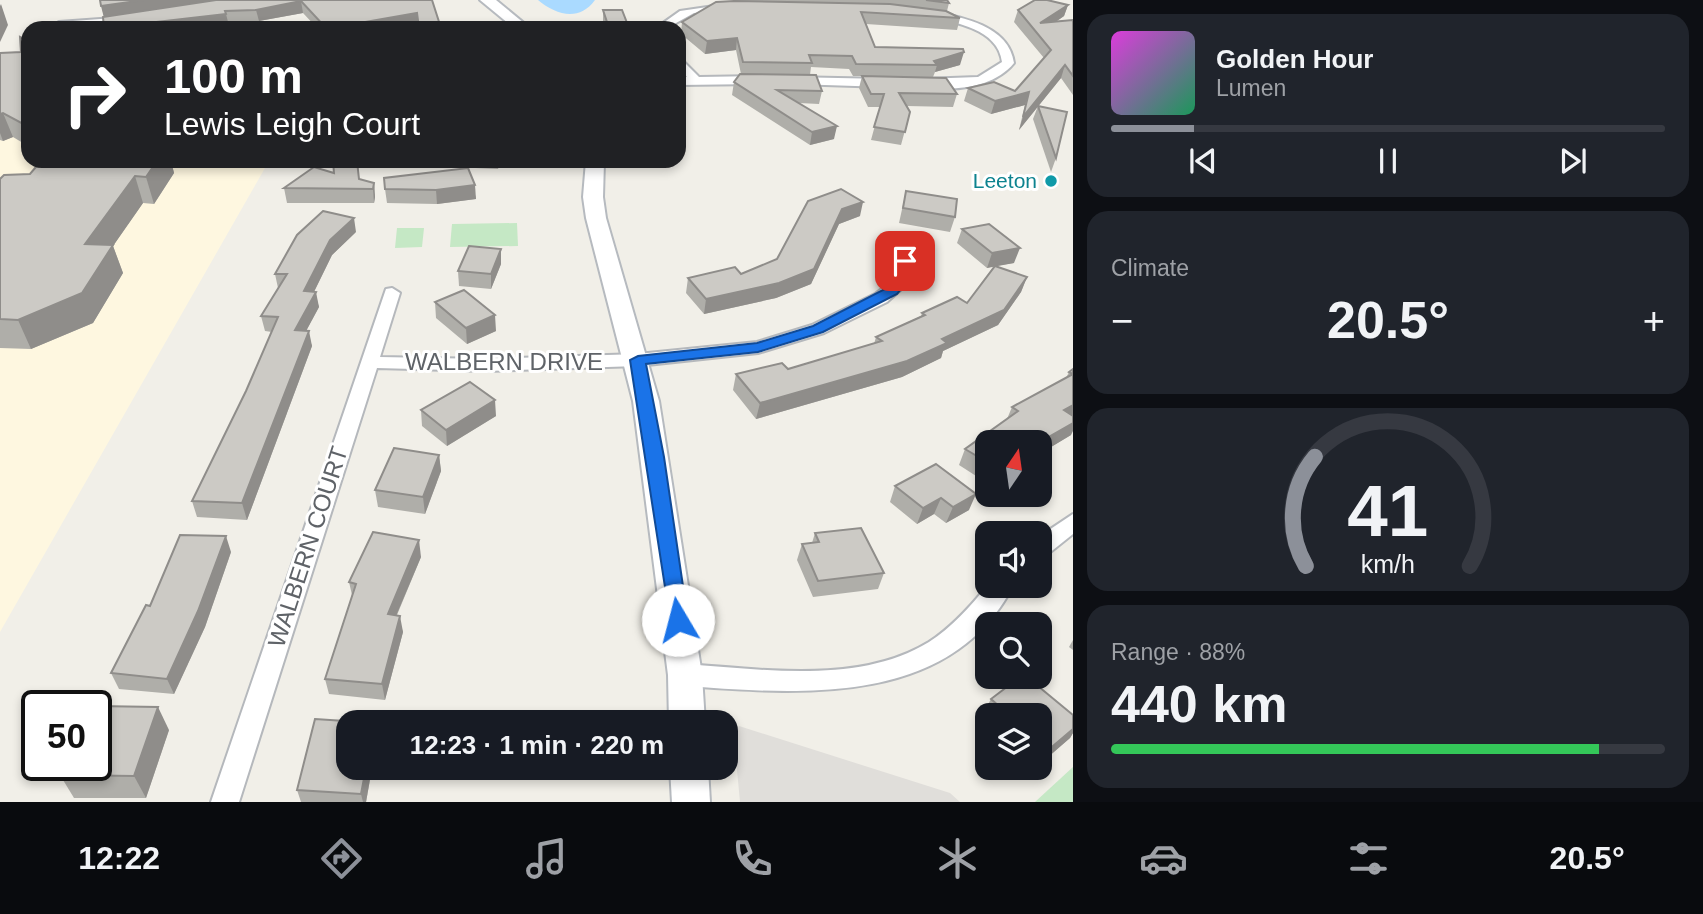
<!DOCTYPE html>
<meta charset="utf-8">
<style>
:root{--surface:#171b24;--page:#20242c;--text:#f1f3f6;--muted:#9ea1a6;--line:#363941;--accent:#8c9099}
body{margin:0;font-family:Helvetica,sans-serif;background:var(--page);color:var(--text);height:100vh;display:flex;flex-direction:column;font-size:26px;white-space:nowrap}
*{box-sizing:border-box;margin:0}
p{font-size:23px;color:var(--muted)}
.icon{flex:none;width:38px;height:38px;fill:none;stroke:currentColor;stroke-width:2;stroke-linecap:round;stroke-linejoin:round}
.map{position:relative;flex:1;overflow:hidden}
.panel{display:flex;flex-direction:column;gap:14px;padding:14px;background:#0d0f14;width:630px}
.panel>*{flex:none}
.banner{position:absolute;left:21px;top:21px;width:665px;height:147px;border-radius:21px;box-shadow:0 4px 10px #0003;background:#202124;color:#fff;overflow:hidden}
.needle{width:46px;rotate:13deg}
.buttons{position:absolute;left:975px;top:430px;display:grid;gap:14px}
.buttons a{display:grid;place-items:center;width:77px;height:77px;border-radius:14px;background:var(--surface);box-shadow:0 4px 10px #0003;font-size:35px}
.speed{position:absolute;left:21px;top:690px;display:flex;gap:14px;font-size:35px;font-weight:700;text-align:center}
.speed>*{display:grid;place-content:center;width:91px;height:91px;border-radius:50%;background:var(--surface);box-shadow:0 4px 10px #0003;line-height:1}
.speed .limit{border:4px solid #111;border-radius:10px;background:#fff;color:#111}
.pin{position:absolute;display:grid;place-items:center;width:60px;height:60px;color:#fff;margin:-30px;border-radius:14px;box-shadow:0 4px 10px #0006}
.me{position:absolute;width:77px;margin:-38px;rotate:352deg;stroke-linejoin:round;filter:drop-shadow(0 0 5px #0008)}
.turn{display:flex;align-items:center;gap:24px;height:147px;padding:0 28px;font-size:32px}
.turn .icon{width:91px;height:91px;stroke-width:2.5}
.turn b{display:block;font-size:49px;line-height:60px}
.big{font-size:52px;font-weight:700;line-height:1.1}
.panel .widget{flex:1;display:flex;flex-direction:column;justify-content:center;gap:10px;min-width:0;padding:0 24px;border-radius:21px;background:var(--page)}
.panel .dial{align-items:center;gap:0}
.dial svg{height:182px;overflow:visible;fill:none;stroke:var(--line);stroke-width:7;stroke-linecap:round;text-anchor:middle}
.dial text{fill:var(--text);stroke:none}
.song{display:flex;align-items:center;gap:21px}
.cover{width:84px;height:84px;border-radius:10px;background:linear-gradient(135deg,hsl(300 70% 55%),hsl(150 70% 35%))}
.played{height:7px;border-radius:4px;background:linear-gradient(90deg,var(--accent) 15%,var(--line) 15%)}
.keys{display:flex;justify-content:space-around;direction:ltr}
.heat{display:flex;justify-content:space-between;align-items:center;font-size:38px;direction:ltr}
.charge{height:10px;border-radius:5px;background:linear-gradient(90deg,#34c759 88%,var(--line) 0)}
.trip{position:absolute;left:336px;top:710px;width:402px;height:70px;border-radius:21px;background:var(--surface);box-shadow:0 4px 10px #0003;font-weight:700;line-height:70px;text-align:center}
.tab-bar{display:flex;height:112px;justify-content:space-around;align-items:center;background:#090b0e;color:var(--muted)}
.tab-bar .icon{width:49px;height:49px}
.tab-bar .active{color:var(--accent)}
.tab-bar b{font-size:32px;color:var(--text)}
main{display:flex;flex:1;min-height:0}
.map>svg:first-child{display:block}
.commercial{fill:#fef7e0}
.industrial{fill:#e0deda}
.green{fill:#c5e8c5}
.water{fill:#aadaff}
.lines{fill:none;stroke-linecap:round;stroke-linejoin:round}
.minor-casing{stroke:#b5b8bc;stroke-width:4}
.secondary-casing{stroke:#b6babf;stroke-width:4}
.minor{fill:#fff;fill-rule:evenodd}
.secondary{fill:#fff;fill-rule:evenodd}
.wall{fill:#afaea9}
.shaded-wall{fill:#8f8d8a}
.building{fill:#cccac5;stroke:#8f8d8a;stroke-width:2}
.route{fill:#1a73e8;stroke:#114b97;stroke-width:2}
.culture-dot{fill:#0f9aa8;stroke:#fff;stroke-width:2.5}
.labels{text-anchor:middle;stroke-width:6;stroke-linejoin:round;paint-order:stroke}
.far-culture-label{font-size:21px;fill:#0d838f;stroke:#fff;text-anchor:end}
.street-label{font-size:24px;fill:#5f6368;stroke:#fff}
</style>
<main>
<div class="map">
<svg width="1073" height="802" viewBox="0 0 1073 802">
<rect width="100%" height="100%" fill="#f1efe8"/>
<path class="commercial" d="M28 62V161H269L0 632V66Z"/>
<path class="industrial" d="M739 726 950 793 960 802H740L734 738Z"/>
<g class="green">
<path d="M517 223 518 246 450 247 452 224Z"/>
<path d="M397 228H424L422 247 395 248Z"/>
<path d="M1073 767V802H1035Z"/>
</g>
<path class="water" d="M538 0H595C579 22 556 15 538 0Z"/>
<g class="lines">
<defs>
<g id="minor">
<path d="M728 4 732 5V9L694 13 667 28H656L680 11Z"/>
<path d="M933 11C964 18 1009 26 1014 63 993 89 950 92 919 86V80L923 79 978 77 1002 62C998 29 956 23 929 16L928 14Z"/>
<path d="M128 17 132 18V22L61 28 54 25 59 22Z"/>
<path d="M679 57 699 77 760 76 766 80 760 84 679 85V77H687L679 68Z"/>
<path d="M790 77 886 79 892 83 886 87 794 84 790 83Z"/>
<path d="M905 256 913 261 908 283 887 302 824 333 758 353 638 366 486 371 377 368 239 802H211L386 289 392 288 400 293 380 357 486 359 638 354 757 342 812 325 875 294 892 281 897 261Z"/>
<path d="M1073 514V534L1048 554 1040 557V536Z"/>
<path d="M987 586H1013C950 708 799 694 685 686L676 683 672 675 676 667 685 664C762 669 859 685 929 642 952 627 970 607 987 586Z"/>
</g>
<g id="secondary">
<path d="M480 0H496L530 28H514Z"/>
<path d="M586 161H604L603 197 606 218 659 401 702 675 705 723H669L668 675 633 401 586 218 583 197Z"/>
<path d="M670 768H708L710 802H672Z"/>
</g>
</defs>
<use href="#minor" class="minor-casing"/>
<use href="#secondary" class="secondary-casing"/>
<use href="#minor" class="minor"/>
<use href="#secondary" class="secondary"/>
</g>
<g class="wall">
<path d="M100 0H432L441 28H418V25L401 28H317L303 13 259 21 228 23 229 26 104 16Z"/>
<path d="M735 0H947L949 3 947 11 960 18 957 30 866 24 875 47 960 65 935 72 933 77 957 94 953 107 907 106 910 112 901 145 871 140 880 107H868L859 88 862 76H853L849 69 811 67 810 75 822 91 819 104 799 103 834 139 810 145 732 95 734 82 741 74 736 50 705 54 681 34 682 22Z"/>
<path d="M1068 5 1064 16 1057 21 1073 20V95L1061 78 1019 130 1025 105 991 114 964 101 968 88 1015 91 1044 58 1014 22 1018 10Z"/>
<path d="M603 10 629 28H605L603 21Z"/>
<path d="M28 41V146L13 137 3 141 0 140V53L21 52Z"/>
<path d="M1038 106 1056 158 1051 172 1033 119Z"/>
<path d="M41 161H171L174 173 154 204 143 203 113 246 123 273 93 323 31 349 0 348V179L30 174Z"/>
<path d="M475 161H501L498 169 475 168Z"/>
<path d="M468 168 476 199 437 204 387 203 385 189Z"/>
<path d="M334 173 374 183 375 197 374 203H287L284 188Z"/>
<path d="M906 191 955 217 950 232 899 223Z"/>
<path d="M808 201 860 216 839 224 811 284 776 298 704 314 686 293 688 278 741 274 777 259Z"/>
<path d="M962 229 1014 263 995 266 1027 277 1021 292 998 325 943 351 941 358 902 377 756 419 733 390 736 374 788 369 874 344 876 337 921 316 922 313 967 303 994 266 987 268 957 243Z"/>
<path d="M356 232 332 255 314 292 319 307 306 331 312 346 247 520 197 517 192 501 246 391 272 332 265 331 261 316 278 288 275 274Z"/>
<path d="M501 264 491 289 459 286 458 271Z"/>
<path d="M435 302 496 331 467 344 436 318Z"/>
<path d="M1073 369 1071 435 1041 453 987 443V483L959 465 965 449 1007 419 1012 407 1066 378 1069 372Z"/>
<path d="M421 410 496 416 447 446 422 426Z"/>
<path d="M439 455 441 471 425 514 378 507 375 490Z"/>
<path d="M936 464 969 510 946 523 934 514 917 524 890 502 895 486Z"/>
<path d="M815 533 884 573 878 589 813 597 797 560 802 544 812 543Z"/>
<path d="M231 552 205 627 174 694 119 689 111 673 150 606Z"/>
<path d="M421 557 397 615 403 632 385 700 329 694 325 679 352 595 349 582Z"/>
<path d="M1073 640V650L1069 647Z"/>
<path d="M1020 677H1027L1073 715V733L1070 738 1040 764V716H987V719L982 715 991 699Z"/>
<path d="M169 730 146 798H74L60 775Z"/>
<path d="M372 768 366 802H301L297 790Z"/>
<path d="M1015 768H1034L1024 777Z"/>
</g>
<g class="shaded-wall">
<path d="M144 0H234L104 18 101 6Z"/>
<path d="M301 1 303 13 259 21 256 10Z"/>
<path d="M1 4 8 25 0 42V6Z"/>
<path d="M1068 5 1064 16 1038 34 1040 23Z"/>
<path d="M417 13 418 25 401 28H331Z"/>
<path d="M226 14 229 26 212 28H111Z"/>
<path d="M737 38 736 50 705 54 707 41Z"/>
<path d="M964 52 960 65 935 72 937 65 934 61Z"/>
<path d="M1065 65 1061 78 1019 130 1023 117Z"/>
<path d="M1029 92 1025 105 991 114 995 101Z"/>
<path d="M3 113 13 137 3 141 0 133V114Z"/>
<path d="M837 126 834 139 810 145 812 132Z"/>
<path d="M157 161H171L174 173 154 204 146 177Z"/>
<path d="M135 176 143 203 113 246 123 273 93 323 31 349 18 320 85 244Z"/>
<path d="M374 183 375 197 374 203 373 189Z"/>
<path d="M475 185 476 199 437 204 436 190Z"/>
<path d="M863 202 860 216 839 224 811 284 776 298 704 314 706 299 779 283 842 209Z"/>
<path d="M354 218 356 232 332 255 307 306 304 291 330 240Z"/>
<path d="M1020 248 1014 263 987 268 992 253Z"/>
<path d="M501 249V264L491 289V274Z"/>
<path d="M1027 277 1021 292 998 325 943 351 941 358 902 377 756 419 760 403 942 339Z"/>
<path d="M316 292 319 307 298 346 295 330Z"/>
<path d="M495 315 496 331 467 344 466 328Z"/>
<path d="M309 331 312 346 247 520 242 503Z"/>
<path d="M495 400 496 416 447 446 446 430Z"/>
<path d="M1073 405V416L1064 410Z"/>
<path d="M1073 423V431L1071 435 1041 453 1040 456V443H1038Z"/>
<path d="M439 455 441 471 425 514 423 497Z"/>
<path d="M976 494 969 510 946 523 953 507Z"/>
<path d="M941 498 934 514 917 524 923 508Z"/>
<path d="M226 536 231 552 205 627 174 694 167 679Z"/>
<path d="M419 540 421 557 390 630 388 614Z"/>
<path d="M400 616 403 632 385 700 382 684Z"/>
<path d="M158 707 169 730 146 798 134 776Z"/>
<path d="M1073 729V733L1070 738 1040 764V757Z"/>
<path d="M366 768H372L366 802H363L361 794Z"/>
<path d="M1030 768H1034L1024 777Z"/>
</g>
<g class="building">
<path d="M100 0H144L101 6Z"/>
<path d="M216 0H432L441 28H419L417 13 331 28H326L301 1 256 10 225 11 226 14 104 28 103 17Z"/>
<path d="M926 0H947L949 3Z"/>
<path d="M1035 0H1047L1068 5 1040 23 1073 20V76L1065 65 1023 117 1029 92 995 101 968 88 994 82 1015 91 1051 50 1018 10Z"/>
<path d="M734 1 890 4 946 11 960 18 861 12 875 47 963 49 964 52 934 61 937 65 856 64 852 56 809 55 812 63 743 62 737 38 707 41 682 22 716 2Z"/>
<path d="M603 10H622L629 28H609Z"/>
<path d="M20 37 28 41V125L27 126 3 113 0 114V53L21 52Z"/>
<path d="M740 74 816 75 822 91 777 90 837 126 812 132 734 82Z"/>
<path d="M862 76 946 78 957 94 899 93 910 112 905 132 874 127 884 94H871Z"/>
<path d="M1038 106 1067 112 1056 158Z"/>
<path d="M41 161H157L146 177 135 176 85 244 113 245 82 293 18 320 0 319V179L4 175 30 174Z"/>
<path d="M333 161H357L359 179 374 183 373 189 284 188 314 167 334 173Z"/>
<path d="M468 168 475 185 436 190 385 189 384 178Z"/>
<path d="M841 189 863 202 842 209 814 269 779 283 706 299 688 278 735 267 741 274 777 259 808 201Z"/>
<path d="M906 191 957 199 955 217 903 208Z"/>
<path d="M323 211 354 218 330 240 304 291 316 292 295 330 309 331 242 503 192 501 246 391 278 317 261 316 287 274H275L297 235Z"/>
<path d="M989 224 1020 248 992 253 962 229Z"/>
<path d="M469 246 501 249 491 274 458 271Z"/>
<path d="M995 266 1027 277 1004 310 942 339 947 343 907 361 760 403 736 374 782 363 788 369 882 341 876 337 925 315 922 313 957 297 967 303Z"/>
<path d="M464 290 495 315 466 328 435 302Z"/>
<path d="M1073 369V405L1064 410 1073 416V423L1038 443H987V462L965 449 1018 411 1012 407 1073 374 1069 372Z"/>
<path d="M470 382 495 400 446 430 421 410Z"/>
<path d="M394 448 439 455 423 497 375 490Z"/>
<path d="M936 464 976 494 953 507 941 498 923 508 895 486Z"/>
<path d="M861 528 884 573 818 581 802 544 819 542 815 533Z"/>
<path d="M373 532 419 540 388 614 400 616 382 684 325 679 356 584 349 582Z"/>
<path d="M180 535 226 536 198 611 167 679 111 673 146 605 150 606Z"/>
<path d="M1020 677H1027L1073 715V729L1040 757V716H1006L1008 714 991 699Z"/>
<path d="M96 706 158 707 134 776 60 775 64 765H96Z"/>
<path d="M315 719 375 723H348V768H366L361 794 297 790Z"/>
</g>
<path class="route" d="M905 257 912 261 907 282 897 294 823 332 758 352 646 364 664 457 688 620 685 626H671L630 360 638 356 757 343 813 326 887 288 893 282 898 261Z"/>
<circle class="culture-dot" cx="1051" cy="181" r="7"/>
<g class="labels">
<g class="far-culture-label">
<text x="1037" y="188">Leeton</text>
</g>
<g class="street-label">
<text x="504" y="370">WALBERN DRIVE</text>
<text transform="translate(308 547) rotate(-72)" y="8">WALBERN COURT</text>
</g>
</g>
</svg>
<div class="buttons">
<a><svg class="needle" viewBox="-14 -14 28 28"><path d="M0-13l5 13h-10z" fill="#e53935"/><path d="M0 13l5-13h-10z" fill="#9ea1a6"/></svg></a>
<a><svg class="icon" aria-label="sound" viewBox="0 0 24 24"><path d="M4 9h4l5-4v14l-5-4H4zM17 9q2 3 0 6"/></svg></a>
<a><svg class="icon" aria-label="search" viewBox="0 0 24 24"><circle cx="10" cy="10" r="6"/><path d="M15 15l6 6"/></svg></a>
<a><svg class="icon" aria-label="layers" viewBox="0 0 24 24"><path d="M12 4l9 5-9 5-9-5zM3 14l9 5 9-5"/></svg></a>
</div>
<div class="speed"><div class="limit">50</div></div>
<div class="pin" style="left:905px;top:261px;background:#d93025"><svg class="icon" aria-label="arrive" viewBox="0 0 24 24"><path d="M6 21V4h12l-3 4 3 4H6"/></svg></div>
<svg class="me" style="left:678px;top:620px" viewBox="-20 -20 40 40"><circle r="19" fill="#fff"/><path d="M0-13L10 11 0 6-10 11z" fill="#1a73e8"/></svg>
<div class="trip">12:23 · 1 min · 220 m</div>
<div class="banner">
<div class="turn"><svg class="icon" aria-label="right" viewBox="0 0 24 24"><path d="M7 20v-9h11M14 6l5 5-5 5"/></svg><div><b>100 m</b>Lewis Leigh Court</div></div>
</div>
</div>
<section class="panel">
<div class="widget">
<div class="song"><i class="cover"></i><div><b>Golden Hour</b><p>Lumen</p></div></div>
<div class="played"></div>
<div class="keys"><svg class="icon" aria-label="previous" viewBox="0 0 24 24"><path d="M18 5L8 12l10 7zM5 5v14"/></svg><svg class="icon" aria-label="pause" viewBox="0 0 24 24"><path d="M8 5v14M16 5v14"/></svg><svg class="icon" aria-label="next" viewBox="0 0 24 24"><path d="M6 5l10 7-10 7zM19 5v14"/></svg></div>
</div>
<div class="widget"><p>Climate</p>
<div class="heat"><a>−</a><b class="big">20.5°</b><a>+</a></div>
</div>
<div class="widget dial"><svg viewBox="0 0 100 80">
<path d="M14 69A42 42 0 1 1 86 69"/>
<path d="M14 69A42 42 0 0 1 18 21" stroke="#8c9099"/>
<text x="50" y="56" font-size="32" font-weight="700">41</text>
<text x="50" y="72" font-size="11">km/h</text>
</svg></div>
<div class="widget"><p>Range · 88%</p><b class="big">440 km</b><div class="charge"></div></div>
</section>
</main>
<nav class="tab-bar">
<b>12:22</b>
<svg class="icon active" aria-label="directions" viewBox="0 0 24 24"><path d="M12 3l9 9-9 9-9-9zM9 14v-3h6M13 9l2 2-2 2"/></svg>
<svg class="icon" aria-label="music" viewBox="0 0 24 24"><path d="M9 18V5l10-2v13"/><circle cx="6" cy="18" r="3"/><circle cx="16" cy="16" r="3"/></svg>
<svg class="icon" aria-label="phone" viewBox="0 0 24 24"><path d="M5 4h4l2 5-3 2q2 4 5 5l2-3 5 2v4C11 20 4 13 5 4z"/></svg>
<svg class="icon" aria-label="climate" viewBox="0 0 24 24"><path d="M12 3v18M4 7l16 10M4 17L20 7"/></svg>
<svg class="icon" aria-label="car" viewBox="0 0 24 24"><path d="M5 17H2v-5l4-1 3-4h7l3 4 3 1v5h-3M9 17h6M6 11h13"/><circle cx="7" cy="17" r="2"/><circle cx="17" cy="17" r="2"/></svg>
<svg class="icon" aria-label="filters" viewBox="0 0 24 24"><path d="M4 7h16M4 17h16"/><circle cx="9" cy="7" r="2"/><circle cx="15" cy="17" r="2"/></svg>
<b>20.5°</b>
</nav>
